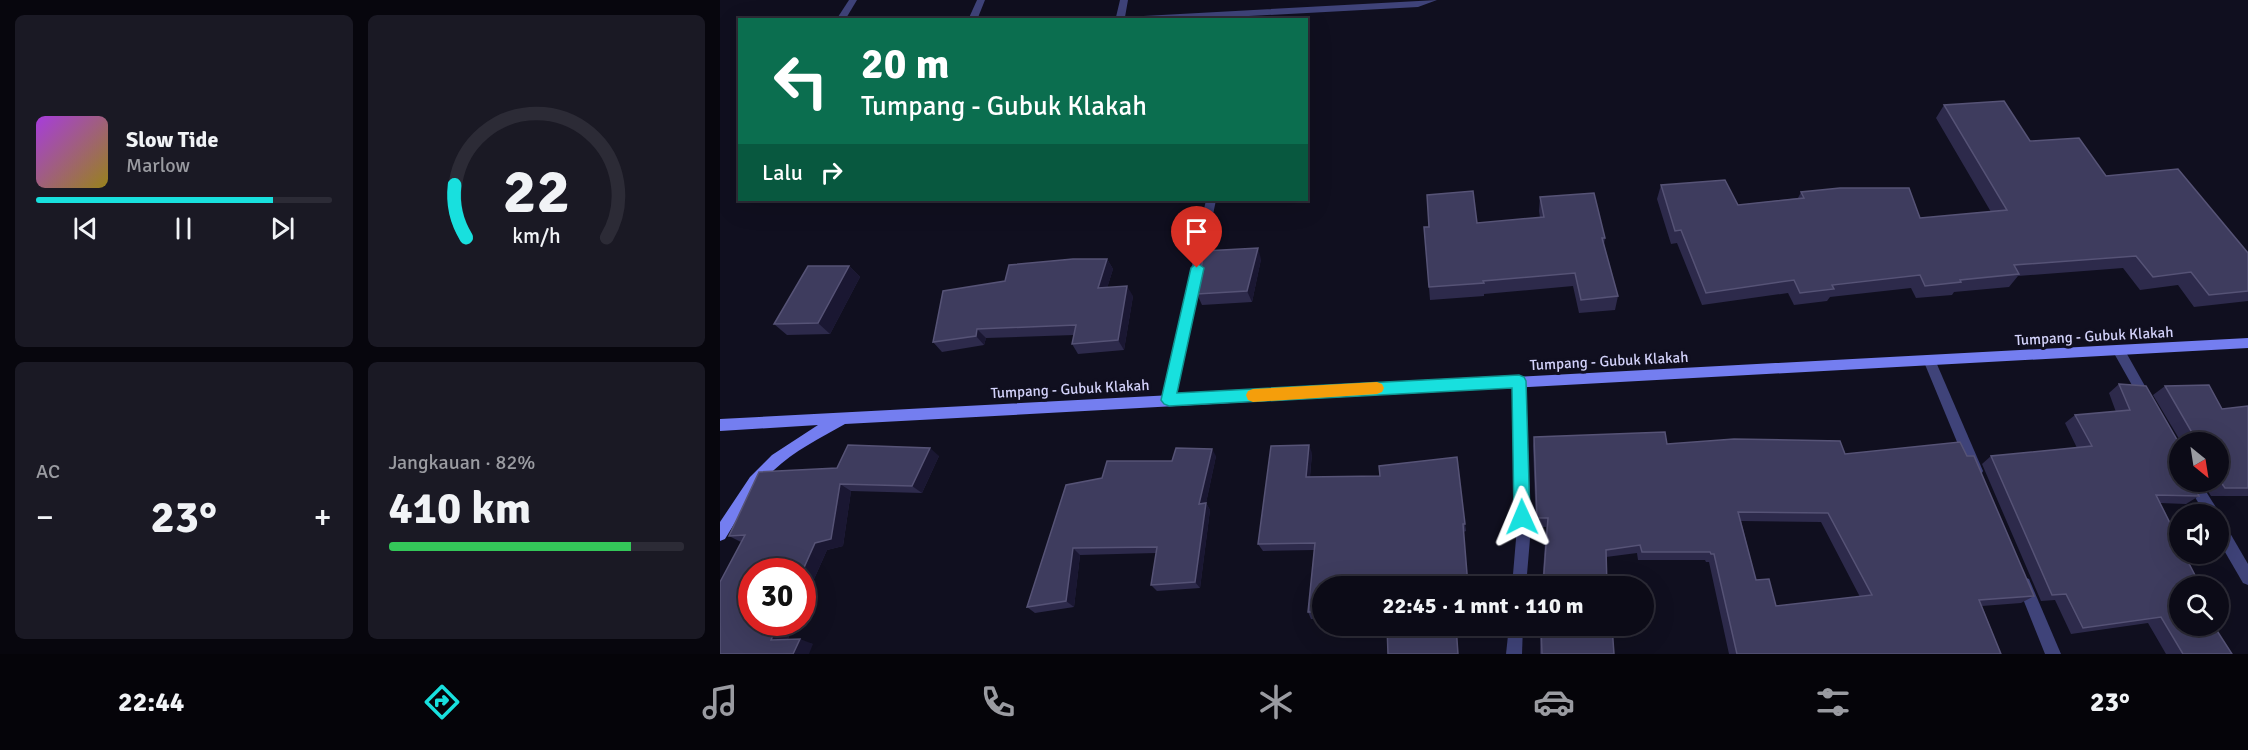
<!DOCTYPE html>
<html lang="id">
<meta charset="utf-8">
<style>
:root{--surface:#0c0b17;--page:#1a1924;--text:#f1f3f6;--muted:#9a9ba1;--line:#2c2b36;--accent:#18e0de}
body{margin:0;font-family:Signika,sans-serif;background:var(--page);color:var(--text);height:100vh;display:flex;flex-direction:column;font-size:22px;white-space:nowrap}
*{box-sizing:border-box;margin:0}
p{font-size:20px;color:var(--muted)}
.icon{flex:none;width:33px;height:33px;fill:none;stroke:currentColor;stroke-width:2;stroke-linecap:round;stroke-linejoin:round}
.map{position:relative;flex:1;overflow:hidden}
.sheet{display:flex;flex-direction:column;gap:15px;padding:15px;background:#07060d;width:720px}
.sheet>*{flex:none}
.top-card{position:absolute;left:18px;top:18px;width:570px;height:183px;border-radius:0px;box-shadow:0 6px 24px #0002,0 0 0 2px var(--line);background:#0b6e4f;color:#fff;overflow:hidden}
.needle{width:39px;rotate:150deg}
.controls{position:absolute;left:1449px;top:432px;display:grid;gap:12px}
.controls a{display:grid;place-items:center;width:60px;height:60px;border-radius:50%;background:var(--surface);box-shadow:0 6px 24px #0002,0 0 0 2px var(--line);font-size:30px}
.speed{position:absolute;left:18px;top:558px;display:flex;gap:12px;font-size:30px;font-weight:700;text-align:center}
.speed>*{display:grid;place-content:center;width:78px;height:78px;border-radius:50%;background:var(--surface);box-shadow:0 6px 24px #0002,0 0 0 2px var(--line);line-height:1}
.speed .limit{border:9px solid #d22;background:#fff;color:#111}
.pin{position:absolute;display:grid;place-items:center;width:51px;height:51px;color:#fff;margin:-62px -26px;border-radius:50% 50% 50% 0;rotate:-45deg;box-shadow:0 0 6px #0007}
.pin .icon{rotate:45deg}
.me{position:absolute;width:66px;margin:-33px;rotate:359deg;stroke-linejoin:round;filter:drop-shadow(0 0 4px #0008)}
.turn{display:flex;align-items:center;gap:21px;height:126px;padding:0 24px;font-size:27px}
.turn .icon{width:78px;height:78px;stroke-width:2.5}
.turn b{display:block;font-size:42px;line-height:51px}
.then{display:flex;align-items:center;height:57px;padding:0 24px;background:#0003;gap:12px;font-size:22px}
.big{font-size:45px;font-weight:700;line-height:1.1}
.sheet .widget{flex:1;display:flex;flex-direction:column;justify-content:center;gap:9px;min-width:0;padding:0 21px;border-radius:9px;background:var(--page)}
.sheet .dial{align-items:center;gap:0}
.dial svg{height:156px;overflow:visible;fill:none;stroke:var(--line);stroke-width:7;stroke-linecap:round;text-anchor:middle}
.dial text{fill:var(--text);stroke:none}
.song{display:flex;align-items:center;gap:18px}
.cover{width:72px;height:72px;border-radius:9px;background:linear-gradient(135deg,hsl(280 70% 55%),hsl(50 70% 35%))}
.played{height:6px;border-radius:3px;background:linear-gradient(90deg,var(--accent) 80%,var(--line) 80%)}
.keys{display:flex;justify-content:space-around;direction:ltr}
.heat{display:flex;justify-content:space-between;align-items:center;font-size:33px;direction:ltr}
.charge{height:9px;border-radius:4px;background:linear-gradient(90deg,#34c759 82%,var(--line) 0)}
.sheet .tiles{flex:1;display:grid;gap:15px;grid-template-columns:repeat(2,1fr)}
.trip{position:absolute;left:592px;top:576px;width:342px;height:60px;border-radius:30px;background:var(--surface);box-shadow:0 6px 24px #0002,0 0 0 2px var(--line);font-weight:700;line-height:60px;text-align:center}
.tabs{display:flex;height:96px;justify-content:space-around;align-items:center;background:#050409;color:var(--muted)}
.tabs .icon{width:42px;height:42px}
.tabs .selected{color:var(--accent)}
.tabs b{font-size:27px;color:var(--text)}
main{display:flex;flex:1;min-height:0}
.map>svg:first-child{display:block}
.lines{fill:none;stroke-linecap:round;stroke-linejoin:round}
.street{fill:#3f4379;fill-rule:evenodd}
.secondary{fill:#747ef0;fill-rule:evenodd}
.wall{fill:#2d2a4b;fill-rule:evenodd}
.shaded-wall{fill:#1a1732}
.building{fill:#3e3c5e;stroke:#565376;stroke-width:1.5;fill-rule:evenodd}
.route{fill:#18e0de;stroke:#109290;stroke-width:1.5}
.slow{fill:#f59e0b}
.labels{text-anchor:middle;stroke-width:6;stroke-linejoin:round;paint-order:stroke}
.street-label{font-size:15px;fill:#d3d2fa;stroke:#100f1f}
</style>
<main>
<section class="sheet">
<div class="tiles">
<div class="widget">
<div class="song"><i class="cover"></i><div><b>Slow Tide</b><p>Marlow</p></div></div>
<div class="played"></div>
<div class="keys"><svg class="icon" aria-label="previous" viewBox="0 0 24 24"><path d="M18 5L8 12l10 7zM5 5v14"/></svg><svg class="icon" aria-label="pause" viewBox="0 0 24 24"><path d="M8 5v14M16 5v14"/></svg><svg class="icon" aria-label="next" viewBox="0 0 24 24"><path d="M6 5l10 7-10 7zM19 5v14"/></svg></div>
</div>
<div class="widget dial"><svg viewBox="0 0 100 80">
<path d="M14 69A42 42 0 1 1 86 69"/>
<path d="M14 69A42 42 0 0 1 8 42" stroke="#18e0de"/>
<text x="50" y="56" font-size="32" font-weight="700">22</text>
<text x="50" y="72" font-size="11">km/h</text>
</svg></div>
<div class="widget"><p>AC</p>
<div class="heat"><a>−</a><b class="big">23°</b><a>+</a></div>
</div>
<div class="widget"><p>Jangkauan · 82%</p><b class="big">410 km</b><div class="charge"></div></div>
</div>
</section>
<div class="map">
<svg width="1528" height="654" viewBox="0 0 1528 654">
<rect width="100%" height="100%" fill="#100f1f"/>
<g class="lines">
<g class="street">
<path d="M129 0H137L125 20H116Z"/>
<path d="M257 0H265L257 20H248Z"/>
<path d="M400 0H408L405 17 717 0 698 7 454 20H389L396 17Z"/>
<path d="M486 200H496L455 400 454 404 449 406 444 404 443 400Z"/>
<path d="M1399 346 1403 347 1430 395 1432 399 1430 403 1426 405 1422 403 1395 355 1393 351 1395 347Z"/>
<path d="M1210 357 1214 358 1216 362 1263 471 1261 475 1256 477 1251 475 1249 471 1204 362 1206 358Z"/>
<path d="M799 376 803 377 805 381 810 539 806 586H792L796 539 793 381 795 377Z"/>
<path d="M1466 482H1480L1497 509 1499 514 1498 515 1485 514Z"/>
<path d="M1498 520 1503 521 1528 564V585L1523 583 1498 540Z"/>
<path d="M1304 577 1309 579 1341 654H1325L1297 584 1299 579Z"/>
<path d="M789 626H803L802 654H786Z"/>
</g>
<path class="secondary" d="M1528 338V348L125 424C100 438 74 451 54 470 33 489 20 515 5 539L0 541V522L30 477 52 455 98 425 0 431V419Z"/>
</g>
<g class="wall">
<path d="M1224 105 1310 141 1386 176 1528 253V301L1474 307 1458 285 1420 290 1403 268 1298 276 1289 287 1234 292 1232 295 1196 298 1191 288 1110 297 1107 301 1074 305 1068 293 982 305 957 243 951 244 937 199 941 185 1018 205 1078 198 1081 192 1200 218 1271 212 1216 118Z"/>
<path d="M820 197 885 238 884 244 898 296 895 310 859 313 853 286 764 294V296L710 300 704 227 820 218 819 211Z"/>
<path d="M387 259 393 269 387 288 413 296 404 350 358 354 352 344 354 335 266 338 264 345 222 352 213 342Z"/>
<path d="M541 259 532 302 482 305 477 294Z"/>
<path d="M129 266 140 277 110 334 67 335 54 324Z"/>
<path d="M1399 384 1485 488 1477 493 1479 496 1466 504 1440 503 1460 586 1512 654H1446L1428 623 1351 634 1335 600 1321 601 1262 464 1271 456 1357 448 1345 423 1355 415 1396 412 1389 393Z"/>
<path d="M1445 386 1502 409 1528 406V496H1491L1482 482H1498V442H1461L1433 395Z"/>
<path d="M814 437 1125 454 1314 596 1301 603 1262 606 1281 654H1009L989 562H986L985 560H918L917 553 886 557 887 586H822L826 527H816L813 446ZM1021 521 1101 522 1140 597 1056 606 1036 580Z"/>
<path d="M592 453 590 477 745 524 746 531 603 586V619H591L588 612 594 550 543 551 538 544Z"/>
<path d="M219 456 202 493 131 491 123 546 107 550 82 606V572L32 622H75L68 639 93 644 0 654 21 542 9 536 117 468Z"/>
<path d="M496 456 486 503 490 510 480 588 437 591 431 585 436 553 360 555 354 607 315 613 307 607 382 478 452 461Z"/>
<path d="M820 626H892L894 654H820Z"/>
</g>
<g class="shaded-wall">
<path d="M538 248 541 259 532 302 527 291Z"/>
<path d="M387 259 393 269 384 298 378 288Z"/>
<path d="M129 266 140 277 110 334 98 323Z"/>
<path d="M407 286 413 296 404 350 398 340Z"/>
<path d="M257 329 266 338 264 345 256 336Z"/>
<path d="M589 445 592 453 589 485 586 477Z"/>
<path d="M210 448 219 456 202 493 192 486Z"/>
<path d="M492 449 496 456 486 503 490 510 480 588 475 582 479 504Z"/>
<path d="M120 484 131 491 123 546 107 550 82 606V572Z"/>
<path d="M353 548 360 555 354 607 346 601Z"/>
<path d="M59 622H75L65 645 51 640Z"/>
<path d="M80 639 93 644 89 654H73Z"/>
</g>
<g class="building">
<path d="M1284 101 1310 141 1359 138 1386 176 1458 169 1528 253V291L1489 295 1471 272 1433 277 1416 256 1294 265 1299 274 1240 280 1241 282 1205 286 1200 275 1112 285 1114 289 1080 293 1074 280 986 293 961 230 955 231 941 185 1005 180 1018 205 1084 198 1081 192 1120 188H1189L1200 218 1287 210 1224 105Z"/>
<path d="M753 191 757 223 824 217 820 197 874 193 885 238H882L898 296 861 300 855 273 763 281 764 283 709 287 704 227H709L707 195Z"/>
<path d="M538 248 527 291 477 294 484 251Z"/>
<path d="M353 259H387L378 288 407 286 398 340 352 344 356 325 257 329 256 336 213 342 223 291 285 281 289 265Z"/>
<path d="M88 266H129L98 323 54 324Z"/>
<path d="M1399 384 1426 386 1460 445V482H1481L1485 488H1475L1479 496 1436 495 1460 543V554H1464L1477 579 1481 586H1460V626H1494L1512 654H1463L1441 617 1363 628 1346 594 1332 595 1271 456 1372 446 1355 415 1410 410Z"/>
<path d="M1489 385 1502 409 1528 406V488H1505L1498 478V442H1474V436L1445 386Z"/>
<path d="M945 432 947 444 1014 439 1120 441 1125 454 1240 442 1247 456H1254L1314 596 1259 600 1281 654H1017L994 554H991L990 552H922L920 545 886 550 887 586H823L828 518H817L814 437ZM1018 512 1108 513 1152 595 1056 606 1049 579 1036 580Z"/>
<path d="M128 445 210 448 192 486 120 484 111 539 95 543 82 572H32V622H59L51 640 80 639 73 654H0V582L25 535 9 536 39 472 117 468Z"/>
<path d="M589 445 586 477 660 476 659 466 737 457 745 524H743L748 586H603V612H588L595 543 538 544 551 446Z"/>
<path d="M456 448 492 449 479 504 486 503 475 582 431 585 437 547 353 548 346 601 307 607 346 485 382 478 387 461H452Z"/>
<path d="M667 626H736L738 654H668Z"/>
<path d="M821 626H892L894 654H822Z"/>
</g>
<path class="route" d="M477 263 484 268 457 393 799 375 804 377 806 381 810 517 808 522 802 524 796 522 794 517 792 388 449 406 444 404 441 400 471 268Z"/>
<path class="slow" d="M657 382 662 384 664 388 662 392 657 394 533 402 528 400 526 395 528 391 533 389Z"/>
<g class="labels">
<g class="street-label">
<text transform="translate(1374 336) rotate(-3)" y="5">Tumpang - Gubuk Klakah</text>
<text transform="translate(889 361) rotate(-3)" y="5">Tumpang - Gubuk Klakah</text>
<text transform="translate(350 389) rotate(-3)" y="5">Tumpang - Gubuk Klakah</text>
</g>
</g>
</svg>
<div class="controls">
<a><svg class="needle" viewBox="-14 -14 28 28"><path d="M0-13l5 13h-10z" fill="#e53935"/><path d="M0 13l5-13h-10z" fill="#9a9ba1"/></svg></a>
<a><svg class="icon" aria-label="sound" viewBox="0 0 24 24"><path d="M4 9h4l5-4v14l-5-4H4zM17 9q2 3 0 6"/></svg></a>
<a><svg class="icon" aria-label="search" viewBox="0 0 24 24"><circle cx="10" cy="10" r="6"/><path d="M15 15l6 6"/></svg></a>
</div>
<div class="speed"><div class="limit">30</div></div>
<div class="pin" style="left:477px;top:268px;background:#d93025"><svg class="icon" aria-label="arrive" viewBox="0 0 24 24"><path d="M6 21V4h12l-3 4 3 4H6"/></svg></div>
<svg class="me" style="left:802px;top:517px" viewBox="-20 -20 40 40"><path d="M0-17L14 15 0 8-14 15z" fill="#18e0de" stroke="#fff" stroke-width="4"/></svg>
<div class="trip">22:45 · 1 mnt · 110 m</div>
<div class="top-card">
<div class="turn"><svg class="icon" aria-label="left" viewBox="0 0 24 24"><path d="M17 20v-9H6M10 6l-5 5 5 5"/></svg><div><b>20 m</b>Tumpang - Gubuk Klakah</div></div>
<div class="then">Lalu<svg class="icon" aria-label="right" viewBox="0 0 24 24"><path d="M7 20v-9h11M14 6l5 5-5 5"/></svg></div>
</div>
</div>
</main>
<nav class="tabs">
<b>22:44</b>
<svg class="icon selected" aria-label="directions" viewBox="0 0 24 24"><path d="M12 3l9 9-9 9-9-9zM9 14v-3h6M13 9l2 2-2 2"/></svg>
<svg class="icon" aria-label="music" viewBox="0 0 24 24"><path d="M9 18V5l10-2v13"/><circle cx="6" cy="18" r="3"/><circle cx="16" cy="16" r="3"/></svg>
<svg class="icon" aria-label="phone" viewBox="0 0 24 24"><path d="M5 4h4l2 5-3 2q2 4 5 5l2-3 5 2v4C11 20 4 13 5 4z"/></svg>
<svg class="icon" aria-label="climate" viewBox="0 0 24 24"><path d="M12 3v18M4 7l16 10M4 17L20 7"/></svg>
<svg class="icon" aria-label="car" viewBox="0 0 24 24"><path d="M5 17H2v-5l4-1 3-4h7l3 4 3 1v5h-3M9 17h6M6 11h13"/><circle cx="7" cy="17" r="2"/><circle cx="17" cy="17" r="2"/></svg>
<svg class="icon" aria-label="filters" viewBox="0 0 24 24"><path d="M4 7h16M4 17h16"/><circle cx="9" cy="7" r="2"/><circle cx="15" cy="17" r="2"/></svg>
<b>23°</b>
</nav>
